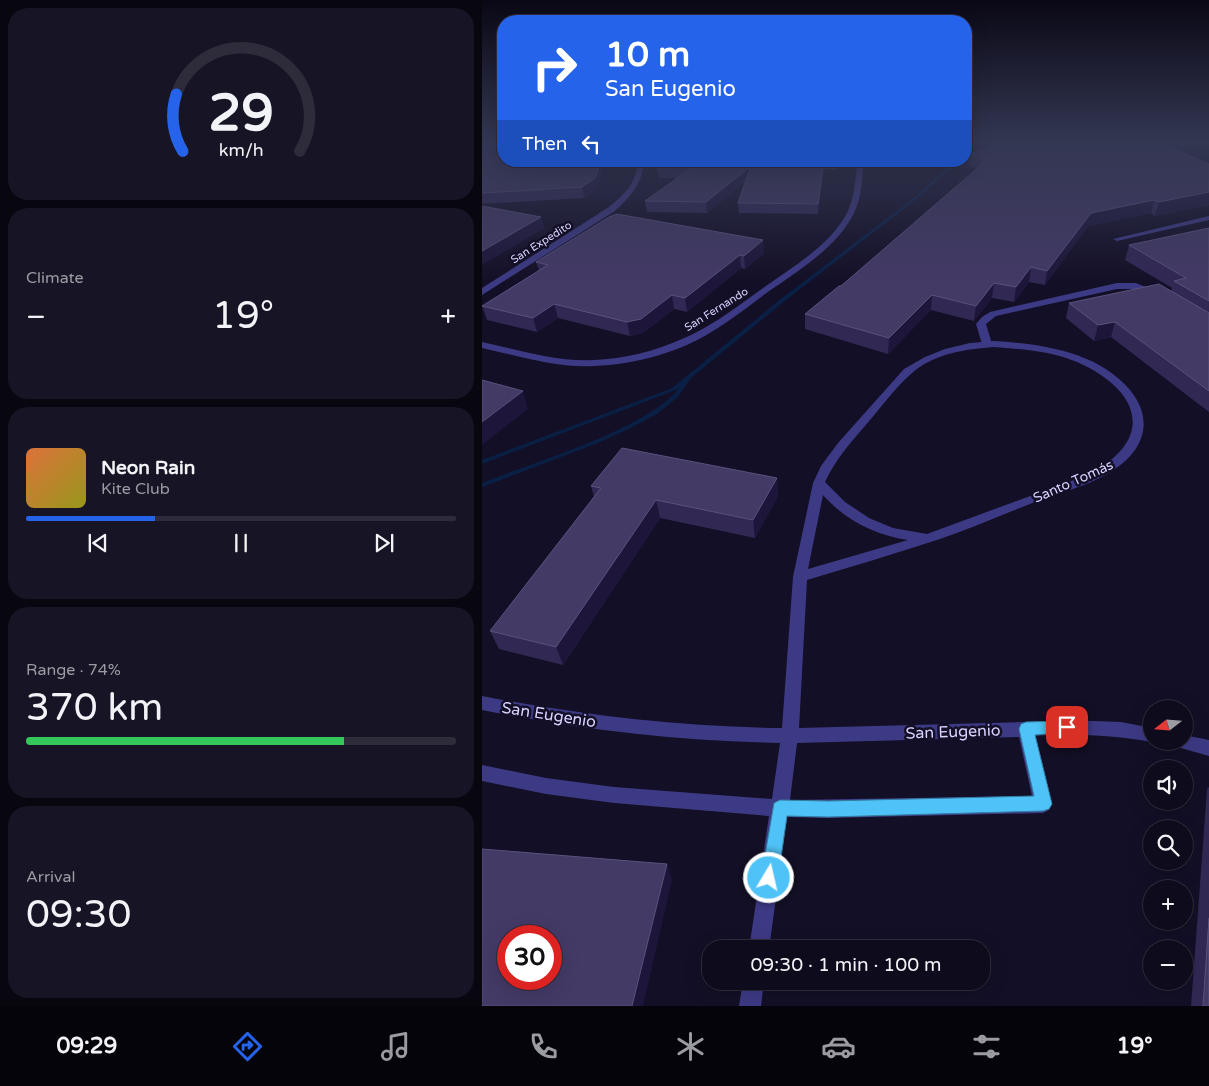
<!DOCTYPE html>
<meta charset="utf-8">
<style>
:root{--surface:#0e0b1c;--page:#171425;--text:#f1f3f6;--muted:#9b9ba3;--line:#2e2b3b;--accent:#2563eb}
body{margin:0;font-family:"Varela Round",sans-serif;background:var(--page);color:var(--text);height:100vh;display:flex;flex-direction:column;font-size:19px;white-space:nowrap}
*{box-sizing:border-box;margin:0}
p{font-size:16px;color:var(--muted)}
.icon{flex:none;width:28px;height:28px;fill:none;stroke:currentColor;stroke-width:2;stroke-linecap:round;stroke-linejoin:round}
.map{position:relative;flex:1;overflow:hidden}
.drawer{display:flex;flex-direction:column;gap:8px;padding:8px;background:#08060f;width:482px}
.drawer>*{flex:none}
.top-card{position:absolute;left:15px;top:15px;width:475px;height:152px;border-radius:20px;box-shadow:0 5px 20px #0002,0 0 0 1px var(--line);background:#2563eb;color:#fff;overflow:hidden}
.needle{width:32px;rotate:253deg}
.buttons{position:absolute;left:661px;top:700px;display:grid;gap:10px}
.buttons a{display:grid;place-items:center;width:50px;height:50px;border-radius:50%;background:var(--surface);box-shadow:0 5px 20px #0002,0 0 0 1px var(--line);font-size:25px}
.speed{position:absolute;left:15px;top:925px;display:flex;gap:10px;font-size:25px;font-weight:700;text-align:center}
.speed>*{display:grid;place-content:center;width:65px;height:65px;border-radius:50%;background:var(--surface);box-shadow:0 5px 20px #0002,0 0 0 1px var(--line);line-height:1}
.speed .limit{border:8px solid #d22;background:#fff;color:#111}
.pin{position:absolute;display:grid;place-items:center;width:42px;height:42px;color:#fff;margin:-21px;border-radius:10px;box-shadow:0 2px 8px #0006}
.me{position:absolute;width:55px;margin:-28px;rotate:9deg;stroke-linejoin:round;filter:drop-shadow(0 0 4px #0008)}
.turn{display:flex;align-items:center;gap:18px;height:105px;padding:0 25px;font-size:22px}
.turn .icon{width:65px;height:65px;stroke-width:2.5}
.turn b{display:block;font-size:35px;line-height:42px}
.then{display:flex;align-items:center;height:48px;padding:0 25px;background:#0003;gap:10px;font-size:19px}
.big{font-size:38px;font-weight:600;line-height:1.1}
.drawer .card{flex:1;display:flex;flex-direction:column;justify-content:center;gap:8px;min-width:0;padding:0 18px;border-radius:20px;background:var(--page)}
.drawer .dial{align-items:center;gap:0}
.dial svg{height:130px;overflow:visible;fill:none;stroke:var(--line);stroke-width:7;stroke-linecap:round;text-anchor:middle}
.dial text{fill:var(--text);stroke:none}
.song{display:flex;align-items:center;gap:15px}
.cover{width:60px;height:60px;border-radius:8px;background:linear-gradient(135deg,hsl(20 70% 55%),hsl(60 70% 35%))}
.played{height:5px;border-radius:2px;background:linear-gradient(90deg,var(--accent) 30%,var(--line) 30%)}
.keys{display:flex;justify-content:space-around;direction:ltr}
.heat{display:flex;justify-content:space-between;align-items:center;font-size:28px;direction:ltr}
.charge{height:8px;border-radius:4px;background:linear-gradient(90deg,#34c759 74%,var(--line) 0)}
.trip{position:absolute;left:220px;top:940px;width:288px;height:50px;border-radius:20px;background:var(--surface);box-shadow:0 5px 20px #0002,0 0 0 1px var(--line);font-weight:600;line-height:50px;text-align:center}
.tabs{display:flex;height:80px;justify-content:space-around;align-items:center;background:#06040b;color:var(--muted)}
.tabs .icon{width:35px;height:35px}
.tabs .active{color:var(--accent)}
.tabs b{font-size:22px;color:var(--text)}
main{display:flex;flex:1;min-height:0}
.map>svg:first-child{display:block}
.lines{fill:none;stroke-linecap:round;stroke-linejoin:round}
.stream{fill:#0a1f44;fill-rule:evenodd}
.service{fill:#3d3a85;fill-rule:evenodd}
.minor{fill:#3d3a85;fill-rule:evenodd}
.wall{fill:#312854}
.shaded-wall{fill:#1d163a}
.building{fill:#433a66;stroke:#5a527e;fill-rule:evenodd}
.route{fill:#4fc3f7;stroke:#337fa1}
.labels{text-anchor:middle;stroke-width:5;stroke-linejoin:round;paint-order:stroke}
.far-street-label{font-size:11px;fill:#d9d4ff;stroke:#130f26}
.street-label{font-size:14px;fill:#d9d4ff;stroke:#130f26}
.near-street-label{font-size:16px;fill:#d9d4ff;stroke:#130f26}
</style>
<main>
<section class="drawer">
<div class="card dial"><svg viewBox="0 0 100 80">
<path d="M14 69A42 42 0 1 1 86 69"/>
<path d="M14 69A42 42 0 0 1 10 34" stroke="#2563eb"/>
<text x="50" y="56" font-size="32" font-weight="700">29</text>
<text x="50" y="72" font-size="11">km/h</text>
</svg></div>
<div class="card"><p>Climate</p>
<div class="heat"><a>−</a><b class="big">19°</b><a>+</a></div>
</div>
<div class="card">
<div class="song"><i class="cover"></i><div><b>Neon Rain</b><p>Kite Club</p></div></div>
<div class="played"></div>
<div class="keys"><svg class="icon" aria-label="previous" viewBox="0 0 24 24"><path d="M18 5L8 12l10 7zM5 5v14"/></svg><svg class="icon" aria-label="pause" viewBox="0 0 24 24"><path d="M8 5v14M16 5v14"/></svg><svg class="icon" aria-label="next" viewBox="0 0 24 24"><path d="M6 5l10 7-10 7zM19 5v14"/></svg></div>
</div>
<div class="card"><p>Range · 74%</p><b class="big">370 km</b><div class="charge"></div></div>
<div class="card"><p>Arrival</p><b class="big">09:30</b></div>
</section>
<div class="map">
<svg width="727" height="1006" viewBox="0 0 727 1006">
<rect width="100%" height="100%" fill="#130f26"/>
<g class="lines">
<g class="stream">
<path d="M514 142H518L484 161V159Z"/>
<path d="M478 161H483L465 172 431 202 304 300 209 378 196 397 175 414 147 429 116 443 0 487V483C53 462 108 446 157 419 171 411 187 401 197 388L194 390 0 464V460L190 388 300 298 429 200 463 170Z"/>
</g>
<g class="service">
<path d="M727 216V220L635 241 631 239Z"/>
<path d="M635 283H654L680 294 676 297 653 289H635L514 316 504 324 510 344 505 347 500 344 494 324 500 317 508 312Z"/>
<path d="M585 720 639 722 670 728V741H673L670 742C628 734 587 734 544 736L538 734 536 729 538 724 544 722Z"/>
<path d="M702 735 727 740V756L692 746 690 741H702Z"/>
</g>
<g class="minor">
<path d="M156 161H162C161 183 148 197 133 211L0 295V288L127 207C143 194 155 182 156 161Z"/>
<path d="M376 161H382C380 178 380 197 372 213 354 249 314 272 283 294 259 312 235 331 207 344 178 357 144 365 112 366 74 368 37 356 0 348V342C37 350 74 362 112 360 142 359 173 351 200 339 229 327 253 308 277 291 307 269 347 247 365 213 373 197 373 178 376 161Z"/>
<path d="M512 341C559 344 615 351 648 390 665 411 667 434 649 455 626 481 589 489 558 500 524 513 490 528 455 540 412 554 368 567 325 580L317 728 544 722 550 724 552 729 570 804 567 810 561 813 346 818 305 817 287 949H267L287 816 132 803 64 794 0 781V765L64 778 132 787 290 799 298 743C198 741 99 730 0 710V696C99 715 199 727 300 728L311 577 331 483 339 466 356 443 422 369 443 357 463 349 488 343ZM512 347C540 349 569 351 595 362 659 390 675 440 605 475L445 534 411 528 387 518 363 502 343 482C354 458 371 440 388 420 401 405 414 387 429 374 450 354 484 349 512 347ZM341 495C363 520 393 535 426 540L326 569ZM537 737 550 796 308 800 315 743Z"/>
<path d="M261 981H282L279 1006H257Z"/>
</g>
</g>
<g class="wall">
<path d="M0 142 115 189 102 198 0 204Z"/>
<path d="M488 154 727 164V205L673 216 669 213 606 226 563 285 547 282 532 302 510 298 492 321 449 310 406 354 323 329V314L359 286 495 169 487 166Z"/>
<path d="M177 161H356L355 170 342 169 336 214 257 213 256 203 264 181 225 213 165 212 163 201 196 178H177L175 168Z"/>
<path d="M727 228V412L629 337 612 341 584 318 587 303 689 291 690 288 643 260 647 245Z"/>
<path d="M282 253 263 269 259 268 205 312 192 309 161 333 148 336 76 318 55 332 5 320 0 306 57 270 54 262Z"/>
<path d="M295 478 296 496 273 538 178 518 81 665 17 649 8 631 112 497 109 486Z"/>
<path d="M727 787V1006H709L725 789Z"/>
</g>
<g class="shaded-wall">
<path d="M119 161H124L115 189 102 198 100 187Z"/>
<path d="M342 161V169L336 214V204Z"/>
<path d="M269 166 270 176 225 213 224 202Z"/>
<path d="M727 192V205L673 216 677 202Z"/>
<path d="M672 200 669 213 606 226 563 285 565 271 609 213Z"/>
<path d="M59 217 63 228 0 265V251Z"/>
<path d="M281 240 282 253 263 269 262 256Z"/>
<path d="M258 255 259 268 205 312 203 298Z"/>
<path d="M549 267 547 282 532 302 534 287Z"/>
<path d="M512 283 510 298 492 321 494 306Z"/>
<path d="M190 295 192 309 161 333 148 336 145 322Z"/>
<path d="M450 295 449 310 406 354 407 338Z"/>
<path d="M72 304 76 318 55 332 51 318Z"/>
<path d="M633 322 629 337 612 341 616 325Z"/>
<path d="M41 391 46 409 0 445V422Z"/>
<path d="M295 478 296 496 273 538 271 520Z"/>
<path d="M174 500 178 518 81 665 74 647Z"/>
<path d="M185 864 190 880 161 1006H150Z"/>
</g>
<g class="building">
<path d="M0 142H21V161H119L113 178 100 187 0 193Z"/>
<path d="M523 142H675L727 164V192L677 202 672 200 609 213 565 271 549 267 534 287 512 283 494 306 450 295 407 338 323 314 357 286H359L505 160 488 154Z"/>
<path d="M177 161H342L336 204 256 203 269 166 224 202 163 201 211 167 175 168Z"/>
<path d="M0 206 59 217 0 251Z"/>
<path d="M135 214 281 240 262 256 258 255 203 298 190 295 159 319 145 322 72 304 51 318 0 306 66 265 54 262 127 217Z"/>
<path d="M727 228V301L692 281 704 278 647 245Z"/>
<path d="M677 284 727 313V391L633 322 616 325 587 303Z"/>
<path d="M0 380 41 391 0 422Z"/>
<path d="M140 448 295 478 271 520 174 500 74 647 8 631 119 488 109 486Z"/>
<path d="M0 849 185 864 150 1006H0ZM26 936H69V979H26Z"/>
<path d="M727 918V1006H721Z"/>
</g>
<linearGradient id="sky" x2="0" y2="1"><stop stop-color="#0a0815"/><stop offset="0.5" stop-color="#333752"/><stop offset="1" stop-color="#333752" stop-opacity="0"/></linearGradient>
<rect width="727" height="283" fill="url(#sky)"/>
<path class="route" d="M585 721 590 723 593 727 590 732 553 735 570 804 567 809 561 811 346 817 305 816 296 878 293 885 287 887 281 885 279 878 292 803 298 800 346 801 552 796 537 729 539 724 544 722Z"/>
<g class="labels">
<g class="far-street-label">
<text transform="translate(59 242) rotate(-32)" y="4">San Expedito</text>
<text transform="translate(234 309) rotate(-32)" y="4">San Fernando</text>
</g>
<g class="street-label">
<text transform="translate(591 481) rotate(-24)" y="5">Santo Tomás</text>
</g>
<g class="near-street-label">
<text transform="translate(67 714) rotate(9)" y="6">San Eugenio</text>
<text transform="translate(471 731) rotate(-2)" y="6">San Eugenio</text>
</g>
</g>
</svg>
<div class="buttons">
<a><svg class="needle" viewBox="-14 -14 28 28"><path d="M0-13l5 13h-10z" fill="#e53935"/><path d="M0 13l5-13h-10z" fill="#9b9ba3"/></svg></a>
<a><svg class="icon" aria-label="sound" viewBox="0 0 24 24"><path d="M4 9h4l5-4v14l-5-4H4zM17 9q2 3 0 6"/></svg></a>
<a><svg class="icon" aria-label="search" viewBox="0 0 24 24"><circle cx="10" cy="10" r="6"/><path d="M15 15l6 6"/></svg></a>
<a>+</a>
<a>−</a>
</div>
<div class="speed"><div class="limit">30</div></div>
<div class="pin" style="left:585px;top:727px;background:#d93025"><svg class="icon" aria-label="arrive" viewBox="0 0 24 24"><path d="M6 21V4h12l-3 4 3 4H6"/></svg></div>
<svg class="me" style="left:287px;top:878px" viewBox="-20 -20 40 40"><circle r="17" fill="#4fc3f7" stroke="#fff" stroke-width="3"/><path d="M0-11L8 9 0 5-8 9z" fill="#fff"/></svg>
<div class="trip">09:30 · 1 min · 100 m</div>
<div class="top-card">
<div class="turn"><svg class="icon" aria-label="right" viewBox="0 0 24 24"><path d="M7 20v-9h11M14 6l5 5-5 5"/></svg><div><b>10 m</b>San Eugenio</div></div>
<div class="then">Then<svg class="icon" aria-label="left" viewBox="0 0 24 24"><path d="M17 20v-9H6M10 6l-5 5 5 5"/></svg></div>
</div>
</div>
</main>
<nav class="tabs">
<b>09:29</b>
<svg class="icon active" aria-label="directions" viewBox="0 0 24 24"><path d="M12 3l9 9-9 9-9-9zM9 14v-3h6M13 9l2 2-2 2"/></svg>
<svg class="icon" aria-label="music" viewBox="0 0 24 24"><path d="M9 18V5l10-2v13"/><circle cx="6" cy="18" r="3"/><circle cx="16" cy="16" r="3"/></svg>
<svg class="icon" aria-label="phone" viewBox="0 0 24 24"><path d="M5 4h4l2 5-3 2q2 4 5 5l2-3 5 2v4C11 20 4 13 5 4z"/></svg>
<svg class="icon" aria-label="climate" viewBox="0 0 24 24"><path d="M12 3v18M4 7l16 10M4 17L20 7"/></svg>
<svg class="icon" aria-label="car" viewBox="0 0 24 24"><path d="M5 17H2v-5l4-1 3-4h7l3 4 3 1v5h-3M9 17h6M6 11h13"/><circle cx="7" cy="17" r="2"/><circle cx="17" cy="17" r="2"/></svg>
<svg class="icon" aria-label="filters" viewBox="0 0 24 24"><path d="M4 7h16M4 17h16"/><circle cx="9" cy="7" r="2"/><circle cx="15" cy="17" r="2"/></svg>
<b>19°</b>
</nav>
